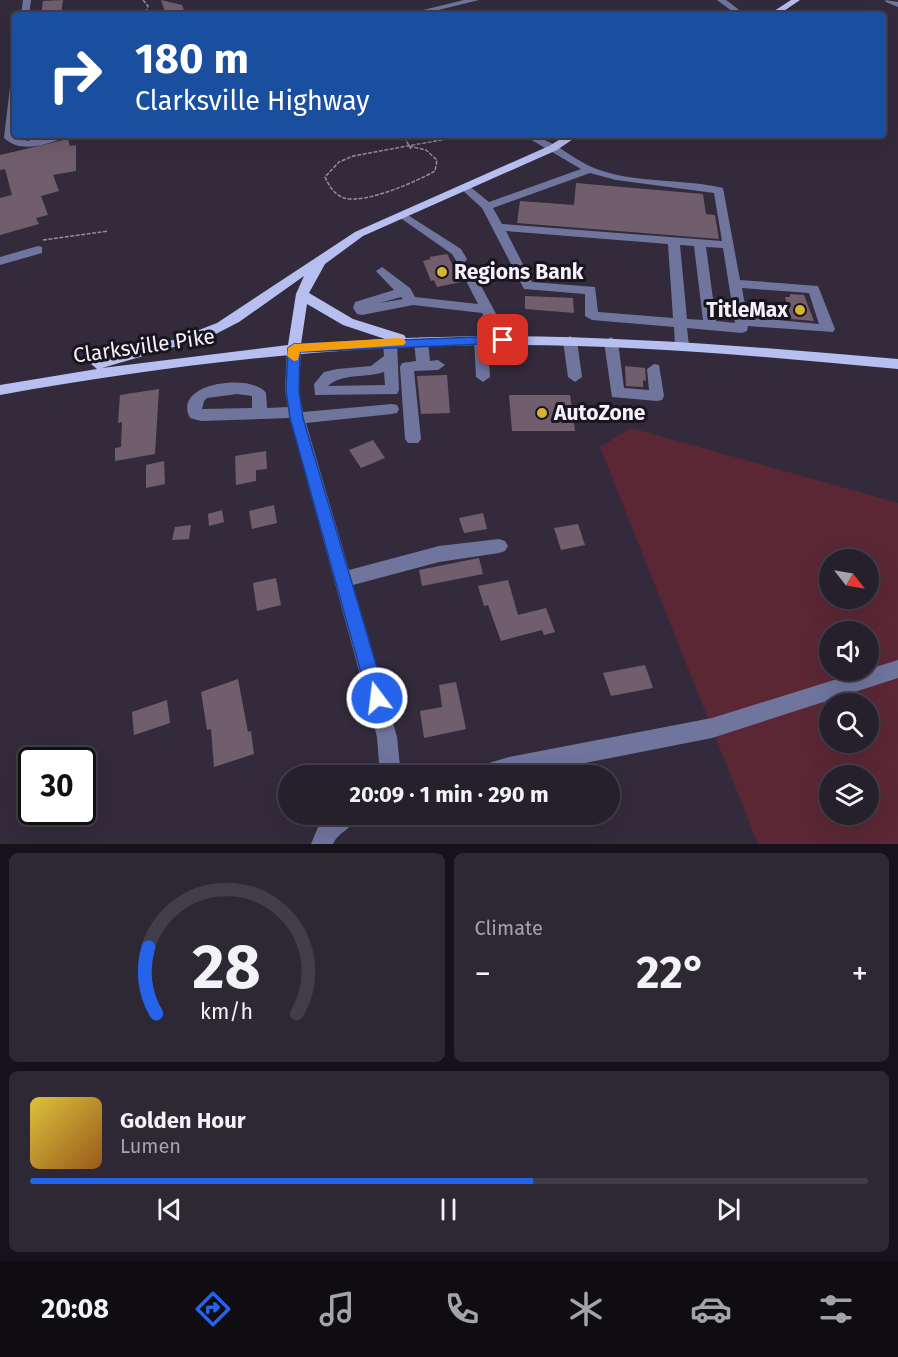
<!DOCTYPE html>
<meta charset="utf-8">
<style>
:root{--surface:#26202d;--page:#2e2835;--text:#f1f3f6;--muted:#a4a3aa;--line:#423e49;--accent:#2563eb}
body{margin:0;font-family:"Fira Sans",sans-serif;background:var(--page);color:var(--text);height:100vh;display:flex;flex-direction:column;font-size:22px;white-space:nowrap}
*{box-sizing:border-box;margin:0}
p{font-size:20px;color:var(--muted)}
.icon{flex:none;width:33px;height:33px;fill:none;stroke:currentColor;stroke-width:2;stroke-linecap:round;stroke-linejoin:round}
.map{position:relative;height:844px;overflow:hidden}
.details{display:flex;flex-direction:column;gap:9px;padding:9px;background:#151219;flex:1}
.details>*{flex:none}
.banner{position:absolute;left:12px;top:12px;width:874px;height:126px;border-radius:6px;box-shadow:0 6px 24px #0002,0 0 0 2px var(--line);background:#1a4fa0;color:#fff;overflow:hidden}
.needle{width:39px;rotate:121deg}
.buttons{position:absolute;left:819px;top:549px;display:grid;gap:12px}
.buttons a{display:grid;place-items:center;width:60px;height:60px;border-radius:50%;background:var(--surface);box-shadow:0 6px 24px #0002,0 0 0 2px var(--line);font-size:30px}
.speed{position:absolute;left:18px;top:747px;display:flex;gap:12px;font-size:30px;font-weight:700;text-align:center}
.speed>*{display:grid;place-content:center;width:78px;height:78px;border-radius:50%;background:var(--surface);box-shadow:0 6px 24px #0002,0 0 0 2px var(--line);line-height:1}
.speed .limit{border:3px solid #111;border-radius:9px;background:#fff;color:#111}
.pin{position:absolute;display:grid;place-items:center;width:51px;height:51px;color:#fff;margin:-26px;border-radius:12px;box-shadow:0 3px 9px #0006}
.me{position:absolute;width:66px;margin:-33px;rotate:345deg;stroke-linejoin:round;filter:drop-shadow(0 0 4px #0008)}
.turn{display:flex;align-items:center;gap:21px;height:126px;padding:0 24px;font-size:27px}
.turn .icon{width:78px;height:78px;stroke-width:2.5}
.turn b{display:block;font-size:42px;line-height:51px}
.big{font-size:45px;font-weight:700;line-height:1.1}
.details .widget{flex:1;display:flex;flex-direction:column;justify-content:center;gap:9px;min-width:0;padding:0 21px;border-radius:9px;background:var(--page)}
.details .dial{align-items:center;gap:0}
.dial svg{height:156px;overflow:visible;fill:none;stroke:var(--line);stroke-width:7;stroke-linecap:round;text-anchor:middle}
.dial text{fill:var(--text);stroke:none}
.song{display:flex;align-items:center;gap:18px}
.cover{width:72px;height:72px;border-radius:9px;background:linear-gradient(135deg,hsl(50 70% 55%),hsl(30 70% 35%))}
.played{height:6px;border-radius:3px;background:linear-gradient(90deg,var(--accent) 60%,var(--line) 60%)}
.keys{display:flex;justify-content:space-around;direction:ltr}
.heat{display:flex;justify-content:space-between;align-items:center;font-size:33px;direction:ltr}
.details .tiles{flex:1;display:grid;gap:9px;grid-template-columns:1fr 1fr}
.widget:last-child{grid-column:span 2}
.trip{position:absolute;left:278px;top:765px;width:342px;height:60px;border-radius:30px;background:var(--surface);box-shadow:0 6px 24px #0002,0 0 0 2px var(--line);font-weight:700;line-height:60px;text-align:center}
.tabs{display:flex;height:96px;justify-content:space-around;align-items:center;background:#0f0d12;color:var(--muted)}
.tabs .icon{width:42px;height:42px}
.tabs .selected{color:var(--accent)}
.tabs b{font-size:27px;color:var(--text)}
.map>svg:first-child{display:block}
.green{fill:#5b2735;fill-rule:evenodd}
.building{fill:#715e6c}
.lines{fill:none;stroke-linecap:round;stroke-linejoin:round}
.path{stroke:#948d9b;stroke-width:1.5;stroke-dasharray:4 1.5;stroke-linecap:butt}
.minor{fill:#70759e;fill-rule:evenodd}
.major{fill:#b7bef0;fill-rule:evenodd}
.route{fill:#2563eb;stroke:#184099;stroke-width:1.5}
.slow{fill:#f59e0b}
.poi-dot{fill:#d9b334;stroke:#19151d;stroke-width:2}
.labels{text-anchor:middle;stroke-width:6;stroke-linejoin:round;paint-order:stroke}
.poi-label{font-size:21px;font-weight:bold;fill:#f7f1fd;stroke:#19151d;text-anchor:start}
.street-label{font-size:21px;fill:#f7f1fd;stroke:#19151d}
</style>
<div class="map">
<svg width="898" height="844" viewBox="0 0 898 844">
<rect width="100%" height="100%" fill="#332b3c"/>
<path class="green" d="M631 428 898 503V844H758L600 447ZM830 560H868V598H830ZM830 632H868V670H830ZM830 704H868V742H830ZM830 776H868V814H830Z"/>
<g class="building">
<path d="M63 0 61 15H41L43 1Z"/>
<path d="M161 0 182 5 186 15H166Z"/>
<path d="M68 139 70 146 76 145V171L53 175 59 191 41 196 48 215 36 218 39 224 0 235V198L12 195 5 169 0 170V155Z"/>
<path d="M576 183 703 194 706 214 715 215 719 239 517 223 520 201 574 205Z"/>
<path d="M447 254 461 282 437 287 434 280 431 281 423 261 431 259 429 257Z"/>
<path d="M790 294 804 295 814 321 791 319 785 297H790Z"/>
<path d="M525 296 573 298 574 313 525 309Z"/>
<path d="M625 366 645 368 646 381 643 380V387L626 386Z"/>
<path d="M447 375 450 413 421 414 417 376Z"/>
<path d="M159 389 155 454 115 461V448L121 447 122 422 118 423 120 395Z"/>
<path d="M509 395H570L575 431H512Z"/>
<path d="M373 440 385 458 361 468 349 450Z"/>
<path d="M266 451 267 469 256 470V481L236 485 235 456Z"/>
<path d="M164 461 165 484 146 488V465Z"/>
<path d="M274 505 277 523 252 529 249 511Z"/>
<path d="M222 510 224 522 209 526 208 514Z"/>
<path d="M483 513 487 529 464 533 459 518Z"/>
<path d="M578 524 585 545 561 550 554 528Z"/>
<path d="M191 525 189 539 172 540 175 527Z"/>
<path d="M479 558 483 574 422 586 419 570Z"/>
<path d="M276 578 281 605 257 611 253 583Z"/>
<path d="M508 580 518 615 546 608 555 632 544 635 542 630 501 641 488 605 484 606 478 586Z"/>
<path d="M645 665 653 688 611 696 603 673Z"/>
<path d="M238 679 248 732 251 731 254 754 214 767 211 729 207 730 201 692Z"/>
<path d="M456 682 466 729 424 738 420 711 442 707 439 685Z"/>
<path d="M167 700 170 723 134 735 132 712Z"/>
</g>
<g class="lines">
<g class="path">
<path d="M143 0 148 6 145 15"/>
<path d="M404 137 411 149"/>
<path d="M409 146 426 150 437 160 435 171C416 182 365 204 344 198 334 194 329 186 325 177L339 162 353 156 468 135"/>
<path d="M43 240 108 231"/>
</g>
<g class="minor">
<path d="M23 0H31L29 15H21Z"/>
<path d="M464 0H479L418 15H403Z"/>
<path d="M717 0H726L746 15H737Z"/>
<path d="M885 0 898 2V7L886 2Z"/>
<path d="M15 84 13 135 27 141 53 135H69L68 137C48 143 22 155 4 138L10 87Z"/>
<path d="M300 135H328C322 140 306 140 300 135Z"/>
<path d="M336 135H351L346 138Z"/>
<path d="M523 135C549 135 570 158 594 168 634 184 681 178 723 188L740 280 818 286 835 329 833 332 748 326 747 331 742 333 687 328 689 345 682 350 675 345 674 327 592 320 585 316V294L524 289 482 208 460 188 465 185 469 186 489 202 581 169ZM590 173 616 180 714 193 722 241 502 224 493 208ZM506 231 668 244 673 318 598 312 595 287 532 282ZM680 245 694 246 703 320 687 319ZM706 247 723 248 735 323 716 321ZM742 288 809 293 819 324 747 317Z"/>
<path d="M403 212 461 249 467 259 465 262H457L452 254 399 217V213Z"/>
<path d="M38 246 42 247V253L0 265V257Z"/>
<path d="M466 265 472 269 510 340 508 343H498L482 313 413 305 362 315 357 314 353 308 355 302 394 290 376 271 382 267 410 288 415 297 478 304 460 269ZM401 297 403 299 380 303Z"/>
<path d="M481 335 488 340 490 377 483 382 476 377 474 340Z"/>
<path d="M570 336 577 341 582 377 575 382 568 377 563 341Z"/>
<path d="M421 337 428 342 430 361 438 360 445 365 438 370 414 371 421 439 418 443H408L405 439 400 367 402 363 416 361 414 342Z"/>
<path d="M611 337 618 342 624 388 649 390 647 369 654 364 659 365 664 396 662 400 657 401 612 397 604 342Z"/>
<path d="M390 338 397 343 399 390 397 394 315 395 314 384 324 372 337 369 371 366 384 356 383 343ZM384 372 385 385 328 386C341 373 367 378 384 372Z"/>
<path d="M294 343 301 348 299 391 303 412 392 404 397 405 399 409 397 413 392 414 306 423 349 570 439 546 499 539 505 541 508 546 505 551 499 553 439 562 353 585 397 737 401 776H380L377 737 290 418 201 421 190 418C171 382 253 373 266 393L267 408 288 407 285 391 287 348ZM237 394 252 396V408L202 409 204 401 207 398Z"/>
<path d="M898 660V678L712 738 519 776H466L469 769 509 757 712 718Z"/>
<path d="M329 814H360C354 828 339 831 333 844H311L321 820Z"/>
</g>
<g class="major">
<path d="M791 0H800L778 15H768Z"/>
<path d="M567 135H579L557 150 363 236 325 264 309 293 353 319 404 335 406 338C571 331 734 345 898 359V369C770 357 642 345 514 345 341 344 170 365 0 395V385L97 369 91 364 93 361 173 340 217 323 355 232 549 146ZM304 276 296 294 288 345 102 368 212 336 239 322ZM307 304 343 325 385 339 301 344Z"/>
</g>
</g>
<path class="route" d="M503 336 509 340 507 343 300 352 299 391 303 418 386 698 383 704 377 707 370 704 368 698 290 418 286 391 288 348 294 344Z"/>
<path class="slow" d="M399 338 404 339 406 342 404 345 300 352 298 360 294 361 287 356 288 348 294 344Z"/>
<g class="poi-dot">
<circle cx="442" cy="272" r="6"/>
<circle cx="800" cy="310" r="6"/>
<circle cx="542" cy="413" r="6"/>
</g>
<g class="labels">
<g class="poi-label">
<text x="454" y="279">Regions Bank</text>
<text x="788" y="317" text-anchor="end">TitleMax</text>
<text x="554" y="420">AutoZone</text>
</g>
<g class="street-label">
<text transform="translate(144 346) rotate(-8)" y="7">Clarksville Pike</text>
</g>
</g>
</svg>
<div class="buttons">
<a><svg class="needle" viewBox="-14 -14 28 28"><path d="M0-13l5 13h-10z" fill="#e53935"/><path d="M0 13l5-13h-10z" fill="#a4a3aa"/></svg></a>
<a><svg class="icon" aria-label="sound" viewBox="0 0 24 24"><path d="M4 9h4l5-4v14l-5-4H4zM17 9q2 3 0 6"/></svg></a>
<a><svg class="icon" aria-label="search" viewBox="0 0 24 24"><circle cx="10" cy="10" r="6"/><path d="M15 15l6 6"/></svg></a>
<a><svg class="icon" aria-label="layers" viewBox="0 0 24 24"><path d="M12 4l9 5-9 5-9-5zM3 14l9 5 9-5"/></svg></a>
</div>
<div class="speed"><div class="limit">30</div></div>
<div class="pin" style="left:503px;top:340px;background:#d93025"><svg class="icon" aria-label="arrive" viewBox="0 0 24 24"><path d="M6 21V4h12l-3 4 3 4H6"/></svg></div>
<svg class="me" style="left:377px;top:698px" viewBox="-20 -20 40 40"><circle r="17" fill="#2563eb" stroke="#fff" stroke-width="3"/><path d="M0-11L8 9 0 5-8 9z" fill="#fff"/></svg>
<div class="trip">20:09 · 1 min · 290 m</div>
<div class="banner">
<div class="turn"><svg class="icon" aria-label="right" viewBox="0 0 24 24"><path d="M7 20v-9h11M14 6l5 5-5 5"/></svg><div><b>180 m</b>Clarksville Highway</div></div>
</div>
</div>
<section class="details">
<div class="tiles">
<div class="widget dial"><svg viewBox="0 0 100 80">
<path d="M14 69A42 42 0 1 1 86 69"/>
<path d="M14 69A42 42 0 0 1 10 35" stroke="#2563eb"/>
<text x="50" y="56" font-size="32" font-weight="700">28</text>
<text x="50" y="72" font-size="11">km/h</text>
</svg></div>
<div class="widget"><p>Climate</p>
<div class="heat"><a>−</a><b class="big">22°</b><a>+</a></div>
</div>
<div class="widget">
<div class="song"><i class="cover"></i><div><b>Golden Hour</b><p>Lumen</p></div></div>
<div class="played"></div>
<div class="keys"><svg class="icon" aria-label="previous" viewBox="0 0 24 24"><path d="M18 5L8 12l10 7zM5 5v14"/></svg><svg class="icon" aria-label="pause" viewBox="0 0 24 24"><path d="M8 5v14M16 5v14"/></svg><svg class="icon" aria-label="next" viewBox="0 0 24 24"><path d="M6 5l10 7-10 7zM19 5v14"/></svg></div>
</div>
</div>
</section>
<nav class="tabs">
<b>20:08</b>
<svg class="icon selected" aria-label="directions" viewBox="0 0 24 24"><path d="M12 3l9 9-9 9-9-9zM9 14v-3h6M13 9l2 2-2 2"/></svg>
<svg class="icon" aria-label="music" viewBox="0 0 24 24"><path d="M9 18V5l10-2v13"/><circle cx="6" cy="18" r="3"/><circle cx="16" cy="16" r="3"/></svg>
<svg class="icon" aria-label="phone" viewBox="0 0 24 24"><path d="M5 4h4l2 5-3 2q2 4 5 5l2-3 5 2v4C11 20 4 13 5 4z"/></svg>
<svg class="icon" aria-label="climate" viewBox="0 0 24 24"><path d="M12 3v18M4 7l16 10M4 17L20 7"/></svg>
<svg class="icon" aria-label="car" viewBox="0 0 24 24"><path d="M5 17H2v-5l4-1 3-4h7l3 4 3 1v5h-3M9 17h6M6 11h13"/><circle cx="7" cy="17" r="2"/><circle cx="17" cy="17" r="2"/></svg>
<svg class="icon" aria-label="filters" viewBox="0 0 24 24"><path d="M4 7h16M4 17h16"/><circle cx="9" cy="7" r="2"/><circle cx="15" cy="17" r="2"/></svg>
</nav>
